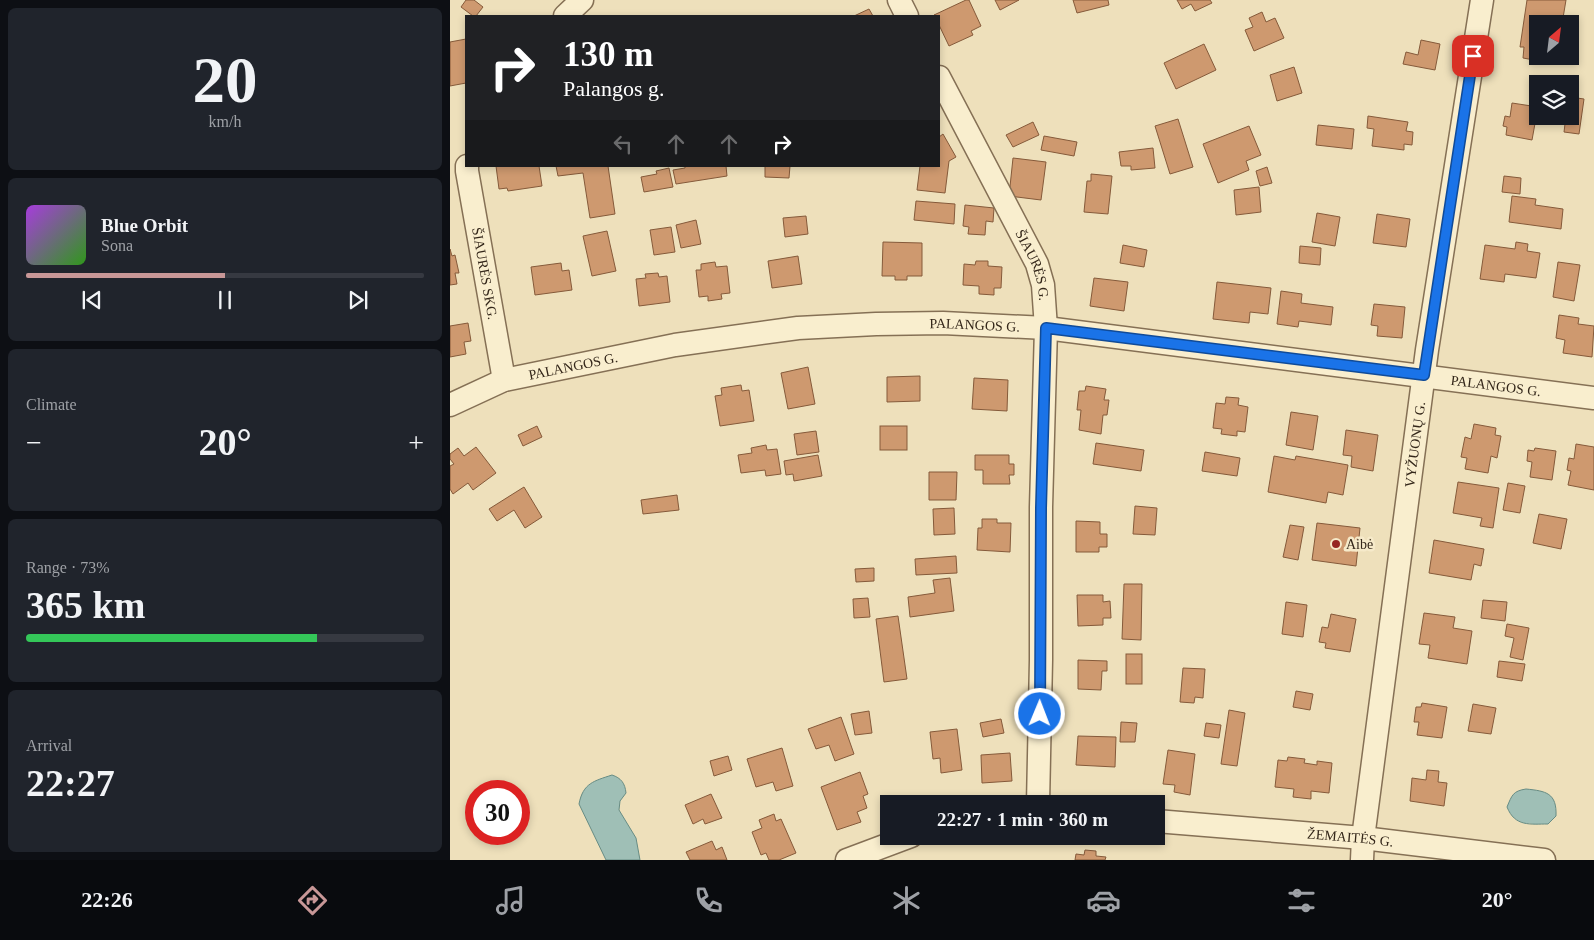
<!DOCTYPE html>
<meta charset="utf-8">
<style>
:root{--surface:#171b24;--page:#20242c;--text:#f1f3f6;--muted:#9ea1a6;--line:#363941;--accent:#c89797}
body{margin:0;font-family:"Times New Roman",serif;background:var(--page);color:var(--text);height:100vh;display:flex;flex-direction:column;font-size:19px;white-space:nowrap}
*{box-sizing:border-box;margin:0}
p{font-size:16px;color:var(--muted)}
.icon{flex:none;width:28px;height:28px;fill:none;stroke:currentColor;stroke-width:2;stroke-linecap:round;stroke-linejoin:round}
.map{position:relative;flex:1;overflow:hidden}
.side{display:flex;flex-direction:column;gap:8px;padding:8px;background:#0d0f14;width:450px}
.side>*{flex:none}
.guide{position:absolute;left:15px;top:15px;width:475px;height:152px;border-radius:0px;box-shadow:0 2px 8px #0003;background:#202124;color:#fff;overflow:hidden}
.needle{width:32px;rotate:28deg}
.buttons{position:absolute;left:1079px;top:15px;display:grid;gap:10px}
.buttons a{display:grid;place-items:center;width:50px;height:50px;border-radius:0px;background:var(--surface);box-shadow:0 2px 8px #0003;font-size:25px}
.speed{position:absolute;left:15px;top:780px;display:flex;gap:10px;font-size:25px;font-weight:700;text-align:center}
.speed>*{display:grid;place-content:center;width:65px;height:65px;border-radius:50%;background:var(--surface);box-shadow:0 2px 8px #0003;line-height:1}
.speed .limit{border:8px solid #d22;background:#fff;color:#111}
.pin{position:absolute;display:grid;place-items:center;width:42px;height:42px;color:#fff;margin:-21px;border-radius:10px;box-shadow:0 2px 8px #0006}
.me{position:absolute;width:55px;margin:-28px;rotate:1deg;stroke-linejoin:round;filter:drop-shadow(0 0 4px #0008)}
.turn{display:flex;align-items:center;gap:18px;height:105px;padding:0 15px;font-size:22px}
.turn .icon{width:65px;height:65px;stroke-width:2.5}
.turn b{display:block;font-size:35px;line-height:42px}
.lanes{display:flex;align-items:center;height:48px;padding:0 15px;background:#0003;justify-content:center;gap:25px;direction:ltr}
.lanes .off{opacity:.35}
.big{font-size:38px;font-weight:600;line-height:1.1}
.side .tile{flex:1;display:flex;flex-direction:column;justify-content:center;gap:8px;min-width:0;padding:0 18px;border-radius:8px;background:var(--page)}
.side .dial{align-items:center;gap:0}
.dial b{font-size:65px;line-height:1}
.song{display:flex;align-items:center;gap:15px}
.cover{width:60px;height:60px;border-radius:8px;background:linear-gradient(135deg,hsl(280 70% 55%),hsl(110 70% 35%))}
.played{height:5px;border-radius:2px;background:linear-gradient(90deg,var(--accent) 50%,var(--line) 50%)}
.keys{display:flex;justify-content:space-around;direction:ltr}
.heat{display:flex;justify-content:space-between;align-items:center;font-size:28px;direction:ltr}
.charge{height:8px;border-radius:4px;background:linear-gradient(90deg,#34c759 73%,var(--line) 0)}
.trip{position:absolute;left:430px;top:795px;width:285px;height:50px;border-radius:0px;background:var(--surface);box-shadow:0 2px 8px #0003;font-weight:600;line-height:50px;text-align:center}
.tab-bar{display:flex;height:80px;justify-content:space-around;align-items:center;background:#090b0e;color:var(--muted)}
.tab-bar .icon{width:35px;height:35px}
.tab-bar .current{color:var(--accent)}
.tab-bar b{font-size:22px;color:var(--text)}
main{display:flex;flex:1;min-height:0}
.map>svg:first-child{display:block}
.water{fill:#9fbfb6;stroke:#678c84}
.building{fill:#ce996f;stroke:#855a3a}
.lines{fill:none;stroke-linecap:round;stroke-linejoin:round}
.street-casing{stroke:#857055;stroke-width:25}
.street{stroke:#f9eece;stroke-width:22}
.route-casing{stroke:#114b97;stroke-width:12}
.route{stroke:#1a73e8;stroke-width:9}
.poi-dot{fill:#962623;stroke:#f6eaca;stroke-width:2}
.labels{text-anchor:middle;stroke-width:5;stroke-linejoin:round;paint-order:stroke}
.street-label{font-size:14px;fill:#34271a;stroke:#f6eaca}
.poi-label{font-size:14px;fill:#34271a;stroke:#f6eaca;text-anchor:start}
</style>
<main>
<section class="side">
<div class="tile dial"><b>20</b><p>km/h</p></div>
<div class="tile">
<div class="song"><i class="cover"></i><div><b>Blue Orbit</b><p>Sona</p></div></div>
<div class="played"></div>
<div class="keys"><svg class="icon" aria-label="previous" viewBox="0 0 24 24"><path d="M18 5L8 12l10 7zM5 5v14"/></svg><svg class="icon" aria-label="pause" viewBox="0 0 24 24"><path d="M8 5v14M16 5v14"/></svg><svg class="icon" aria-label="next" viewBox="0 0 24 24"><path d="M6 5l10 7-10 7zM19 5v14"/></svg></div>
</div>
<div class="tile"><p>Climate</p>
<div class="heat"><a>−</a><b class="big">20°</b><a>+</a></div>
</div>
<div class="tile"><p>Range · 73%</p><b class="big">365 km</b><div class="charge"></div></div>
<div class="tile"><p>Arrival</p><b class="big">22:27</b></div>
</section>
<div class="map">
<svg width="1144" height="860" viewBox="0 0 1144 860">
<rect width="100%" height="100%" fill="#eee0bb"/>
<g class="water">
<path d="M162 775C171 778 175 783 176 793L170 801 169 810 186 838 190 860H156L129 804C133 783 144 781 162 775Z"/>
<path d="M1076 789C1096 791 1107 793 1106 816L1098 824C1080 824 1065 827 1057 807 1062 795 1063 791 1076 789Z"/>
</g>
<g class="building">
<path d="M16 0H24L33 7 26 16H23L11 7Z"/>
<path d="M516 0H519L531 26 521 31 523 35 499 46 489 25V16L484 15Z"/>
<path d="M545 0H569L550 10Z"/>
<path d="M623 0H658L659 5 627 13Z"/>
<path d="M727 0H760L762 3 745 11 741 4 732 9Z"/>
<path d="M1077 0H1116L1112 24H1088V56H1107L1106 64 1073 58 1074 47H1070Z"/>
<path d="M419 9 423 16H404Z"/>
<path d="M812 12 816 22 825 18 834 38 804 51 795 30 803 27 799 18Z"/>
<path d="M16 39V83L0 86V42Z"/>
<path d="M971 40 990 44 985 70 953 64 956 52 968 55Z"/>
<path d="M754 44 766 70 726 89 714 63Z"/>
<path d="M844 67 852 93 827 101 820 75Z"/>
<path d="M1120 97 1134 99 1129 134 1114 132 1116 116H1120Z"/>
<path d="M1062 103 1088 107V116H1092L1091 119 1086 118 1082 140 1056 135 1057 127 1053 126 1055 116 1060 117Z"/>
<path d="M918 116 958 122 956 131 963 132 962 145 954 144V150L922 146 924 129 917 128Z"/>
<path d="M728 119 743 167 720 174 705 126Z"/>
<path d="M583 122 589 135 563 147 556 135Z"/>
<path d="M868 125 904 129 902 149 866 145Z"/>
<path d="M799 126 811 155 796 161 799 170 768 183 753 144Z"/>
<path d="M493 134 506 157 499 161 495 193 467 190 470 166H489V137Z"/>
<path d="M594 136 627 142 624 156 591 150Z"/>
<path d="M703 148 705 168 681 170V166H671L669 152Z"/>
<path d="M563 158 596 162 591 200 559 196Z"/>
<path d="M46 166H89L92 186 58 191 57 188 49 189Z"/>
<path d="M106 166H158L165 214 140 218 133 173 108 176Z"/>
<path d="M235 166H276L277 176 226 184 223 170 235 168Z"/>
<path d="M315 166H340L339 178 315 177Z"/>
<path d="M817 167 822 183 810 186 806 171Z"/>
<path d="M219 168 223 187 194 192 191 177 207 174 206 171Z"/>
<path d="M641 174 662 176 658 214 634 212 637 181H641Z"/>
<path d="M1054 176 1071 178 1070 194 1052 192Z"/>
<path d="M809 187 811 212 786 215 784 190Z"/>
<path d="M1062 196 1086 199 1085 205 1113 209 1111 229 1059 222Z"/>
<path d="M466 201 505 204 504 224 464 220Z"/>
<path d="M515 205 544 208 543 222 536 221 535 235 518 234 519 227 513 226Z"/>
<path d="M867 213 890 217 885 246 862 242Z"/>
<path d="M927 214 960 219 956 247 923 243Z"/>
<path d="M356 216 358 234 335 237 333 218Z"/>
<path d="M246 220 251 244 231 248 226 225Z"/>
<path d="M221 227 225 252 204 255 200 230Z"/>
<path d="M157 231 166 271 142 276 133 236Z"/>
<path d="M433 242 472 243V276H457V280H445V276H432Z"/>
<path d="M1066 242 1078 244 1077 251 1090 253 1086 278 1055 274 1054 282 1030 279 1035 245 1065 249Z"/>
<path d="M673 245 697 250 694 267 670 263Z"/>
<path d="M850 246 871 248 870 265 849 263Z"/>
<path d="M0 249 2 256 5 255 9 273H5L7 284 0 285Z"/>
<path d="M348 256 352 284 322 288 318 261Z"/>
<path d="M526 261H538V266L552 267 551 288H544V295L529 294V286L513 285 514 264 525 265Z"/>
<path d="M265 262 266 267 277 266 280 293 271 294 272 299 258 301V296L249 297 246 270H251V264Z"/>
<path d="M1108 262 1130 265 1124 301 1103 297Z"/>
<path d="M111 263 112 271 119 270 122 290 85 295 81 267Z"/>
<path d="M208 273 209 277 217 276 220 302 189 306 186 279 196 278 195 274Z"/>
<path d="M644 278 678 282 674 311 640 306Z"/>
<path d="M767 282 821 288 818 314 800 312 799 323 763 319Z"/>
<path d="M831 291 852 294 851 303 883 307 881 325 849 321 848 327 827 324Z"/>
<path d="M924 304 955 307 952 338 927 336 928 326 921 325Z"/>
<path d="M1109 315 1129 318 1128 324 1144 326 1142 357 1113 353 1115 340 1106 338Z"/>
<path d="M18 323 21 341 14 342 16 354 0 357V326Z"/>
<path d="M358 367 365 404 338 409 331 373Z"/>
<path d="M470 376V401L437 402V377Z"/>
<path d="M524 378 558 380 557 411 522 409Z"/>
<path d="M291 385 292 391 299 390 304 421 270 426 265 396 272 395 271 388Z"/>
<path d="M636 386 656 389 654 400H659L657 415H653L651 434 629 430 631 410H627L629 391H635Z"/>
<path d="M776 397 789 398 788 405 798 407 795 432 787 431V436L771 434 772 429 763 428 766 403 775 404Z"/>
<path d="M841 412 868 416 863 450 836 445Z"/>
<path d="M1024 424 1046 428 1045 435 1051 436 1047 458 1041 456 1038 473 1015 469 1017 458 1011 457 1015 437 1021 439Z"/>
<path d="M87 426 92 437 73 446 68 435Z"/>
<rect x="430" y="426" width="27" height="24"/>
<path d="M896 430 928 435 923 471 901 467 902 456 893 455Z"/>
<path d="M366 431 369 452 347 455 344 434Z"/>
<path d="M646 443 694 450 691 471 643 464Z"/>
<path d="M1126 444 1144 447V490L1118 485 1121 471 1117 470 1119 458 1124 459Z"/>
<path d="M316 445 317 450 327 449 331 474 316 476 315 470 291 473 288 455 302 453 301 448Z"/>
<path d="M26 447 46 473 23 490 18 483 3 494 0 489V466L4 464 0 459V454L8 448 14 456Z"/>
<path d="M1085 448 1106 451 1102 480 1080 477 1082 462 1077 461 1078 450 1084 451Z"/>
<path d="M755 452 790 458 787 476 752 471Z"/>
<path d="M368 455 372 476 344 481 343 474 336 475 334 461Z"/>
<path d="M525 455H559V464H564V475H559L560 484H533V470H525Z"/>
<path d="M824 456 845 460 846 456 898 465 893 495 878 492 876 503 818 492Z"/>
<path d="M479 472H507L506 500H479Z"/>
<path d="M1008 482 1049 488 1043 528 1030 526 1032 518 1003 513Z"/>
<path d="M1058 483 1075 486 1070 513 1053 510Z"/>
<path d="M74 487 92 517 75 528 64 510 47 521 39 509Z"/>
<path d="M227 495 229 510 193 514 191 500Z"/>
<path d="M685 506 707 508 705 535 683 534Z"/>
<path d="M504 508 505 534 484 535 483 509Z"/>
<path d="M1089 514 1117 519 1111 549 1083 543Z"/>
<path d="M532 519H547V523H561L560 552 527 550 528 528H532Z"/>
<path d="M626 521 650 522V534H657V547H649V552H626Z"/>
<path d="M867 523 910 528 906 566 862 560Z"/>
<path d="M840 525 854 527 848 560 833 557Z"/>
<path d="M984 540 1034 549 1031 566 1024 564 1021 580 979 573Z"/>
<path d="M506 556 507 573 466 575 465 559Z"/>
<path d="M424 568V581L406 582 405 569Z"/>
<path d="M500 578 504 611 460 617 458 597 485 593 483 580Z"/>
<path d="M674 584H692L691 640 672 639Z"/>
<path d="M627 595H653V602L660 601 661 618H653V625L628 626Z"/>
<path d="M418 598 420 617 404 618 403 599Z"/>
<path d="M1033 600 1057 602 1055 621 1031 618Z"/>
<path d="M836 602 857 605 853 637 832 634Z"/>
<path d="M974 613 1005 617 1003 628 1022 631 1017 664 978 658 980 645 969 644Z"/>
<path d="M881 614 906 619 900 652 875 648 876 643 869 642 872 627 878 628Z"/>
<path d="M448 616 457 679 434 682 426 619Z"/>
<path d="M1057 624 1079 628 1073 660 1060 657 1064 638 1055 636Z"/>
<rect x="676" y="654" width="16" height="30"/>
<path d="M628 660 657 661V671H652L651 690 628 689Z"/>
<path d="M1049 661 1075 664 1072 681 1047 677Z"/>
<path d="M733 668 755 669 753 698 745 697 744 703 730 702Z"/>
<path d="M846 691 863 694 860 710 843 707Z"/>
<path d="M972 703 997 707 992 738 967 735 969 722H964L966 707H971Z"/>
<path d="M1023 704 1046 708 1041 734 1018 731Z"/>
<path d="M779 710 795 713 787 766 771 764Z"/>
<path d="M419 711 422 733 405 735 401 714Z"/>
<path d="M391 717 404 754 385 761 379 745 366 749 358 729Z"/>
<path d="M551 719 554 733 533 737 530 723Z"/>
<path d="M671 722 687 723 685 742H670Z"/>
<path d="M756 723 771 725 769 738 754 736Z"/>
<path d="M507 729 512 770 491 773 490 758 483 759 480 732Z"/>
<path d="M628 736 666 737 665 767 626 765Z"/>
<path d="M332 748 343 786 326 791 323 782 306 787 297 759Z"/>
<path d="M718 750 745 754 740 795 724 792 725 785 713 784Z"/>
<path d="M560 753 562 781 532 783 531 755Z"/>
<path d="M278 756 282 770 264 776 260 761Z"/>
<path d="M838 757 855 759 854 763 867 765V761L882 763 879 793 861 791V799L843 797 844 789 825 787 828 760 837 761Z"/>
<path d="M977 770 989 771 988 782 997 783 994 806 960 801 962 778 976 780Z"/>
<path d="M410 772 418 794 413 796 417 808 407 812 411 822 387 830 371 787Z"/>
<path d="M261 794 272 818 255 824 253 819 243 824 235 805Z"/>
<path d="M324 814 326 821 331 819 346 853 329 860H319L316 853 311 855 302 832 312 828 309 820Z"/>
<path d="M262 841 266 850 272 847 277 860H240L236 852Z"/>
<path d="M635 850 646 851V856L656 857 655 860H625L626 854 634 855Z"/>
</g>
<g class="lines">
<defs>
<g id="street">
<path d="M449 0 457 16"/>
<path d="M115 16 132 0"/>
<path id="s1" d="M489 77 587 264 593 285 596 328 591 507V660L588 804"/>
<path id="s2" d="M17 166V171L54 380"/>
<path id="s3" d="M0 405 54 380 225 345 348 328 426 324 493 323 596 328 1144 398"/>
<path id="s4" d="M706 821 913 838 1094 860"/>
<path d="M397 860 461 836"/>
<path id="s5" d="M912 860 913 838 977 350 1032 0"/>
</g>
</defs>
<use href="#street" class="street-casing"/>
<use href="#street" class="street"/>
</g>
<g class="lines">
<defs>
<path id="route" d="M590 714 591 508 596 328 974 375 1023 56"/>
</defs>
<use href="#route" class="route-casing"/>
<use href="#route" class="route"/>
</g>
<circle class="poi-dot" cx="886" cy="544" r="5"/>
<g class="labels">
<g class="street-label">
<text dy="5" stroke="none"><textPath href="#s1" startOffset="211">ŠIAURĖS G.</textPath></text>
<text dy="5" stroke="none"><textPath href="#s2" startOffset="109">ŠIAURĖS SKG.</textPath></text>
<text dy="5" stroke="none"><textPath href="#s3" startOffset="535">PALANGOS G.</textPath></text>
<text dy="5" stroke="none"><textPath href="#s3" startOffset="130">PALANGOS G.</textPath></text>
<text dy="5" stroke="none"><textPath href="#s3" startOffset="1060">PALANGOS G.</textPath></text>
<text dy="5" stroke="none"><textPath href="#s5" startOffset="419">VYŽUONŲ G.</textPath></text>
<text dy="5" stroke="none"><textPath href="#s4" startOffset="195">ŽEMAITĖS G.</textPath></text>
</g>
<g class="poi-label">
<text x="896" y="549">Aibė</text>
</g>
</g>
</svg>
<div class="buttons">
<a><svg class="needle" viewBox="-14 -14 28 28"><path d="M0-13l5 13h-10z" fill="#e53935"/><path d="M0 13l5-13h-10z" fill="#9ea1a6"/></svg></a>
<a><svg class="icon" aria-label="layers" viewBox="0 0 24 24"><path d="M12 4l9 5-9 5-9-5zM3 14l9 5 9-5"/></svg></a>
</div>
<div class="speed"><div class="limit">30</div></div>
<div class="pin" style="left:1023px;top:56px;background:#d93025"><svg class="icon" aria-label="arrive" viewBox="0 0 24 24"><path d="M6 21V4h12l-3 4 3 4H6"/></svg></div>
<svg class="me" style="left:590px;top:714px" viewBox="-20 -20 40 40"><circle r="17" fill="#1a73e8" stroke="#fff" stroke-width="3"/><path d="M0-11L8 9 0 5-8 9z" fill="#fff"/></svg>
<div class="trip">22:27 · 1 min · 360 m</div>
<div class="guide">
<div class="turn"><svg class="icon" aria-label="right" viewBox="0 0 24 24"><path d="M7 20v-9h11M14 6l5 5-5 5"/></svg><div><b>130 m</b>Palangos g.</div></div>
<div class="lanes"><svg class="icon off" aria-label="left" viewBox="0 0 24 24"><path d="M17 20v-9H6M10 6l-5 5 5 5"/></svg><svg class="icon off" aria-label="ahead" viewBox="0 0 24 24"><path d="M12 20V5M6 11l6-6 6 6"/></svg><svg class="icon off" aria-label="ahead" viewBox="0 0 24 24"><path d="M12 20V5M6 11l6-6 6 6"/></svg><svg class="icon" aria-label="right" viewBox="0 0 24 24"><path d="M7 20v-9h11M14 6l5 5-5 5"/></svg></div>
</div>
</div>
</main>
<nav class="tab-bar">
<b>22:26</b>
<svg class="icon current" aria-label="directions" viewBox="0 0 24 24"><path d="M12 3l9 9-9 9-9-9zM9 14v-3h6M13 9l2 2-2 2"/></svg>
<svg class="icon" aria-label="music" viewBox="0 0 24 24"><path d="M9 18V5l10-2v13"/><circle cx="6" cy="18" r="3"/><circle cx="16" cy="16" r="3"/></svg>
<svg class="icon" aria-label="phone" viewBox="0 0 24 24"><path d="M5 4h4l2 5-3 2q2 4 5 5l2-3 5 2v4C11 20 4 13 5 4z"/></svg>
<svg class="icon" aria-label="climate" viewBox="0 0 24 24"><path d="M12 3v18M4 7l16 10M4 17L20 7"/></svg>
<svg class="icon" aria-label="car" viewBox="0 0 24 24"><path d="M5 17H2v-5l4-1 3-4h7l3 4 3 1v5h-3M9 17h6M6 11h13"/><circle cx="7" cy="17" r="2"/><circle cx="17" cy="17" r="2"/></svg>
<svg class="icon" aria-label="filters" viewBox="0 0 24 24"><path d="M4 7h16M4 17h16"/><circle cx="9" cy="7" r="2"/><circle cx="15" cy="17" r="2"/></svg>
<b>20°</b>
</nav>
